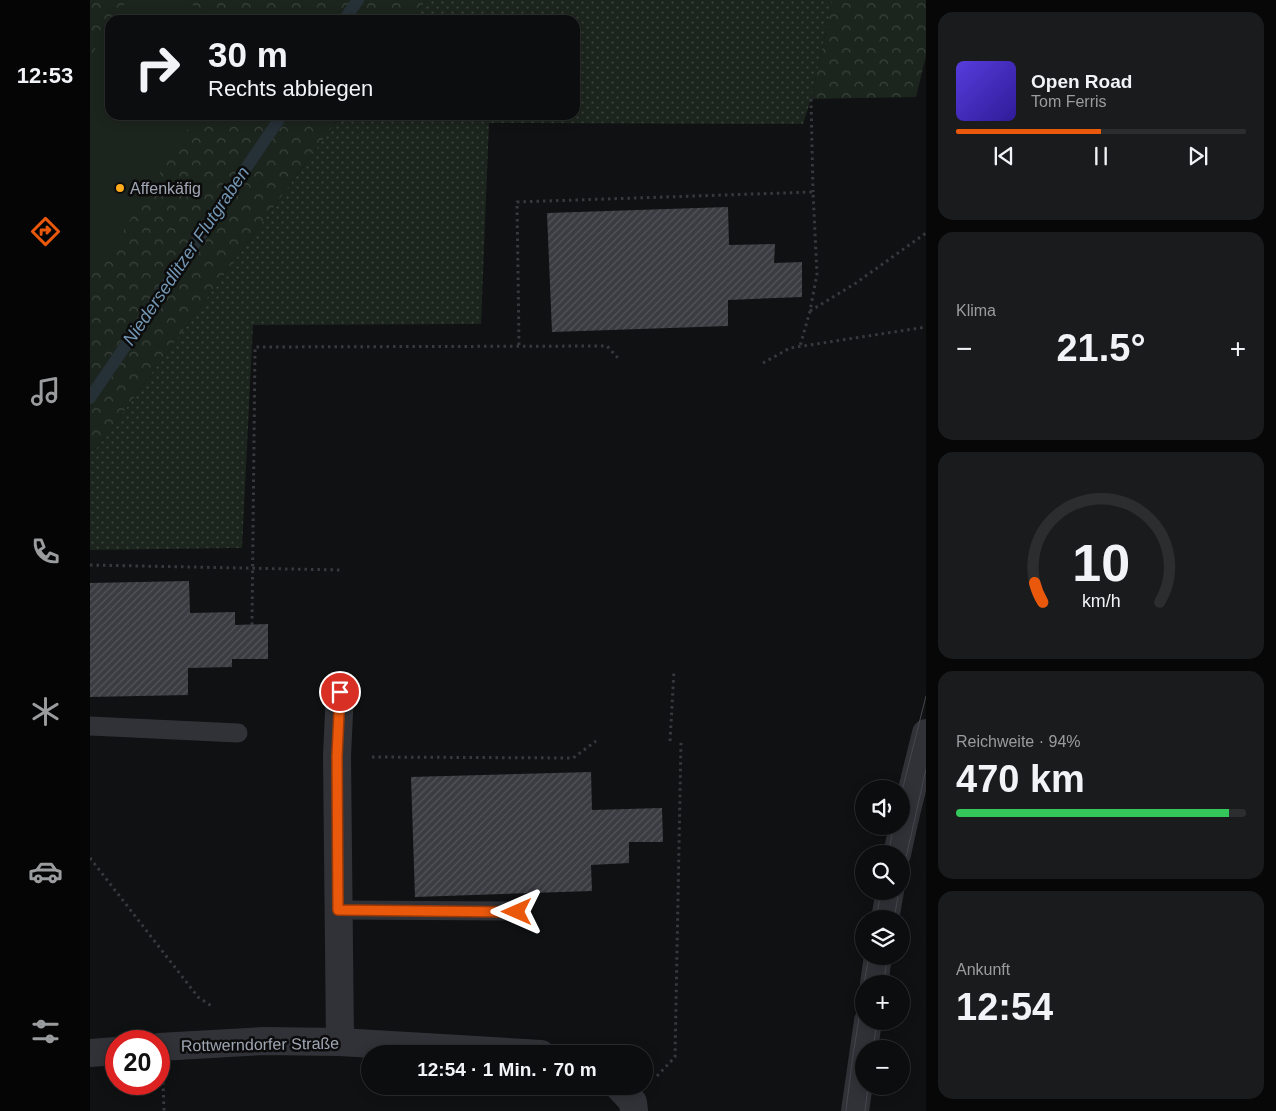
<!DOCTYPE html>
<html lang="de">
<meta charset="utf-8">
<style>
:root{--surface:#0c0d0e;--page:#1a1b1c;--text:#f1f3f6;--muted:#9a9c9e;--line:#2c2d2e;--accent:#ea580c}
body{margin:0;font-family:Arial,sans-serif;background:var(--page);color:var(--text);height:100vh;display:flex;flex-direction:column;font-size:19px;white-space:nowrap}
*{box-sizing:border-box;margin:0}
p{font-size:16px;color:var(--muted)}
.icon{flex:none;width:28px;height:28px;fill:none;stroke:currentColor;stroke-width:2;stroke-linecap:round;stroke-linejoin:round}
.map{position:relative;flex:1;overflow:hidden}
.drawer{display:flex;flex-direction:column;gap:12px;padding:12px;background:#070708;width:350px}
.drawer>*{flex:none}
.banner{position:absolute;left:15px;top:15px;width:475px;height:105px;border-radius:15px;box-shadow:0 2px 12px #0003,0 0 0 1px var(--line);background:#0c0d0e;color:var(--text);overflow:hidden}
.controls{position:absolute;left:765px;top:780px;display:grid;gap:10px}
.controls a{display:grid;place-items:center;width:55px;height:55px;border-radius:50%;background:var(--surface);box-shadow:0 2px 12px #0003,0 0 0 1px var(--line);font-size:25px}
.speed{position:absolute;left:15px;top:1030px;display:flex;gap:10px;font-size:25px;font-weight:700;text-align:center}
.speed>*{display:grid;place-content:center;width:65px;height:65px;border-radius:50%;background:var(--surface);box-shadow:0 2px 12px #0003,0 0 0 1px var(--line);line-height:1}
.speed .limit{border:8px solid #d22;background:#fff;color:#111}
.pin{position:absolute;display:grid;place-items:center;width:42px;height:42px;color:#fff;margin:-21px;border:2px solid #fff;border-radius:50%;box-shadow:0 1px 5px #0007}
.me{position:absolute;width:55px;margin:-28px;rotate:270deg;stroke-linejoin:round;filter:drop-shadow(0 0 4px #0008)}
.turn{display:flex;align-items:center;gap:18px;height:105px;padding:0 20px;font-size:22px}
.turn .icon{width:65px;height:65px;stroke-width:2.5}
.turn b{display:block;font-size:35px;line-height:42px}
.big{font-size:38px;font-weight:600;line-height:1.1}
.drawer .widget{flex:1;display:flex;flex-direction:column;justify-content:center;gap:8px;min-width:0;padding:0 18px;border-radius:15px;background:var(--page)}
.drawer .dial{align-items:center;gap:0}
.dial svg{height:130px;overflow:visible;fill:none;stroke:var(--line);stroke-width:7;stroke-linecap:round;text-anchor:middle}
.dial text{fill:var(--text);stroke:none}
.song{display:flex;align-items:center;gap:15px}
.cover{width:60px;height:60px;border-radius:8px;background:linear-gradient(135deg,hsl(250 70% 55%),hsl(250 70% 35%))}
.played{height:5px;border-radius:2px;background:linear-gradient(90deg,var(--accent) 50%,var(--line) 50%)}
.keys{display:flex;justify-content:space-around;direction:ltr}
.heat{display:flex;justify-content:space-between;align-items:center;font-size:28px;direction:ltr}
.charge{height:8px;border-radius:4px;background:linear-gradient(90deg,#34c759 94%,var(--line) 0)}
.trip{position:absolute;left:271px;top:1045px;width:292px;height:50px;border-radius:25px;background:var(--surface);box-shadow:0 2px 12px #0003,0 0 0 1px var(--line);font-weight:600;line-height:50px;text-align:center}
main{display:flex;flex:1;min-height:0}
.tab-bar{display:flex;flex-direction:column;width:90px;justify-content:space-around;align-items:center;background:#050506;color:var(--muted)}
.tab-bar .icon{width:35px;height:35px}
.tab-bar .active{color:var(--accent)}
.tab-bar b{font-size:22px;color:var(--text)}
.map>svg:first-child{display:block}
.grass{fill:url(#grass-dots)}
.park{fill:url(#park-crowns)}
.pitch{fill:#1c251d}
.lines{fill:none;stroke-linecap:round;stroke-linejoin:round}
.stream{stroke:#263037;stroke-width:12}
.building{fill:url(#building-hatch)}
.path{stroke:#37393f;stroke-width:3;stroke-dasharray:2.5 4;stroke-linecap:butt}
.service{stroke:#313238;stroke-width:19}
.minor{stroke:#313238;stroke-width:28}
.tertiary{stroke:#313238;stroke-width:28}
.tram{stroke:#46484f;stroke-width:1}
.route-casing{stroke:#983908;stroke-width:12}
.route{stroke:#ea580c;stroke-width:9}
.poi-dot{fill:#ffab1c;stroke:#0c0c0d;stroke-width:2}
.labels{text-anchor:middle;stroke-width:5;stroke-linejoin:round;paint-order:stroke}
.poi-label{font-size:16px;fill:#a0a7b4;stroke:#0c0c0d;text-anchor:start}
.street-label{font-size:16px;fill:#a0a7b4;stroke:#0c0c0d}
.water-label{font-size:18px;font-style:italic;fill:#7397b4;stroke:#0c0c0d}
</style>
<main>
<nav class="tab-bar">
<b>12:53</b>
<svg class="icon active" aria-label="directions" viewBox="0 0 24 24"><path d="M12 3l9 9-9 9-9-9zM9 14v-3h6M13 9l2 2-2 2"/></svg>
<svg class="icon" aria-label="music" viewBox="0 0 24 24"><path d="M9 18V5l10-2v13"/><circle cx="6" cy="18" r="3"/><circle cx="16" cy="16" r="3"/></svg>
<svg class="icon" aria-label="phone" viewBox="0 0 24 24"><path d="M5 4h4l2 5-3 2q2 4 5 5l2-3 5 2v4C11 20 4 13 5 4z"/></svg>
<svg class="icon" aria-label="climate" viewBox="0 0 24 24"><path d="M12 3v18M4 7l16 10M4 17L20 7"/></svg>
<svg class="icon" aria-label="car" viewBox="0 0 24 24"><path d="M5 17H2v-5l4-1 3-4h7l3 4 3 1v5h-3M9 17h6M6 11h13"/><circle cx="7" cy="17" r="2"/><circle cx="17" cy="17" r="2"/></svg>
<svg class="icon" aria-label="filters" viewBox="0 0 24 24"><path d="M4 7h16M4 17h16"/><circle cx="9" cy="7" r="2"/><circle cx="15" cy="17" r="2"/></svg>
</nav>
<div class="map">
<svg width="836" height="1111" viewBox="0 0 836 1111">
<defs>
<pattern id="grass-dots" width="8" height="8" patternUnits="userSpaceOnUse" patternTransform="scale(1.25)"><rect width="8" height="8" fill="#1c251d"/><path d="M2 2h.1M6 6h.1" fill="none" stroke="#3a423b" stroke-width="1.8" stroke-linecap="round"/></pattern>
<pattern id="park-crowns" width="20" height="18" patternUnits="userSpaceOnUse" patternTransform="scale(1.25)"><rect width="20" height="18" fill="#1c251d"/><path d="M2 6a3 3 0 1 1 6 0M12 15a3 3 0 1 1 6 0" fill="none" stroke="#3a423b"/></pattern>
<pattern id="building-hatch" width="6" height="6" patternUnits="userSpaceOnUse" patternTransform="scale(1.25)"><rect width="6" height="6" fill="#3b3c42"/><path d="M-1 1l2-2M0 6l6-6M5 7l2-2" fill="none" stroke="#54555b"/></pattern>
</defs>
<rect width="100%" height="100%" fill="#101112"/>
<path class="grass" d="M336 0H743L721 99 713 124 399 123 391 324 163 325 152 548 0 550V450L7 448 251 115H485V20H321Z"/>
<g class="park">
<path d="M0 0H336L321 20H20V115H251L7 448 0 450Z"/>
<path d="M743 0H836V56L826 97 721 99Z"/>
</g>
<g class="pitch">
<path d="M37 0H95L126 20H24Z"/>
<path d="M20 26V115H107L10 267 0 260V57Z"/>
</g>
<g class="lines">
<g class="stream">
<path d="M254 20 268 0"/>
<path d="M0 398 192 115"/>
</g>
</g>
<g class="building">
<path d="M638 207 639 245 685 244 684 263 712 262V297L638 300V326L462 332 457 213Z"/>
<path d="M99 581 100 613 145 612V625L178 624V659H142V667L98 668V695L0 697V583Z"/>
<path d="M501 772 502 810 572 808 573 842H539V863L501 865 502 891 325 897 321 777Z"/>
</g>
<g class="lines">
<g class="path">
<path d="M721 99 723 192"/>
<path d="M720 311 766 283 836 233"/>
<path d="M429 345 427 202 723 192 727 274 720 311 710 346"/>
<path d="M673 363 700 348 836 327"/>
<path d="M0 565 251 570"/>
<path d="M162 625 165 347 517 346 528 358"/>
<path d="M580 741 584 671"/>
<path d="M282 757 483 758 506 741"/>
<path d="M0 858 108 997 123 1007"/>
<path d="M567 1076 585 1057 591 741"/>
<path d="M73 1082 74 1111"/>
</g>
<g class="service">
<path d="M0 726 148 733"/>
<path d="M248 910 427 911"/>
</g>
<g class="minor">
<path d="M250 692 247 756 250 1042"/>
<path d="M69 1047 174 1041 250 1042 451 1054"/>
<path d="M0 1053 26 1051"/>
<path d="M528 1086 543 1102 544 1111"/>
</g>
<g class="tertiary">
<path d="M807 854 814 822 836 733"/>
<path d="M795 919 800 891"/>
<path d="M784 984 788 956"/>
<path d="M765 1111 778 1021"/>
</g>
<g class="tram">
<path d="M811 795 836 696"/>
<path d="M798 854 804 826"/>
<path d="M811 880 836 769"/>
<path d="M786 919 791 891"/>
<path d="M804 919 809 891"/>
<path d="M774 984 779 956"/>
<path d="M793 984 798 956"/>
<path d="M783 1049 787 1021"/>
<path d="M756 1111 762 1062 774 986"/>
<path d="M775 1111 778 1086"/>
</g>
</g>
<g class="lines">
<defs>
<path id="route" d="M250 692 247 756 248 910 427 912"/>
</defs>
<use href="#route" class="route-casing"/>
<use href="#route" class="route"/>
</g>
<circle class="poi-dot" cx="30" cy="188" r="5"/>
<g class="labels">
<g class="poi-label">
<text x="40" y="194">Affenkäfig</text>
</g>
<g class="street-label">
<text transform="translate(170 1044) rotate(-1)" y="6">Rottwerndorfer Straße</text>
</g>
<g class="water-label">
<text transform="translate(96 256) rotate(-56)" y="6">Niedersedlitzer Flutgraben</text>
</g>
</g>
</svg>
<div class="controls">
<a><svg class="icon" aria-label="sound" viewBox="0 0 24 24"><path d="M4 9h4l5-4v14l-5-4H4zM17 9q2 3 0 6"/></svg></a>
<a><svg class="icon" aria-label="search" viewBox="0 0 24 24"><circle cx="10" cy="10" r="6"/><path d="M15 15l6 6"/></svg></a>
<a><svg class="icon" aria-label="layers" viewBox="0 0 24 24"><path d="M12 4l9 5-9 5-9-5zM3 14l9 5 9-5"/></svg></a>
<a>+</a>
<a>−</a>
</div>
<div class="speed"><div class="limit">20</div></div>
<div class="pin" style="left:250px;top:692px;background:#d93025"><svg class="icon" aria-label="arrive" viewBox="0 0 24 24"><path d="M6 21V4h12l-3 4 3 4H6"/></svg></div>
<svg class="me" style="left:427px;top:912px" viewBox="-20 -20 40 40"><path d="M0-17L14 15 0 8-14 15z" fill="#ea580c" stroke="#fff" stroke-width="4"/></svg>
<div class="trip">12:54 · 1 Min. · 70 m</div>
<div class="banner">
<div class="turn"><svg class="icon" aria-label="right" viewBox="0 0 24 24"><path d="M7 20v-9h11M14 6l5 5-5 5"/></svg><div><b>30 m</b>Rechts abbiegen</div></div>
</div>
</div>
<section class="drawer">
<div class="widget">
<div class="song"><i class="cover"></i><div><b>Open Road</b><p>Tom Ferris</p></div></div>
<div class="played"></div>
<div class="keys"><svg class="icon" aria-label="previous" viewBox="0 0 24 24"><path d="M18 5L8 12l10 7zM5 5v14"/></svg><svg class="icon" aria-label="pause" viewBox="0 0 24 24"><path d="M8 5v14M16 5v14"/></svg><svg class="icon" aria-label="next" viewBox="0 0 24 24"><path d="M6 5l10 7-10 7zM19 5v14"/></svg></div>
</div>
<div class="widget"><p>Klima</p>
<div class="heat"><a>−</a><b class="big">21.5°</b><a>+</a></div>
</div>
<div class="widget dial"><svg viewBox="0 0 100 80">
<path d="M14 69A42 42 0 1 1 86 69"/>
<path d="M14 69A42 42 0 0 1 9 57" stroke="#ea580c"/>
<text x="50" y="56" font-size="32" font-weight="700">10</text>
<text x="50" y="72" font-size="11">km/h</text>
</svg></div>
<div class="widget"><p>Reichweite · 94%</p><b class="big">470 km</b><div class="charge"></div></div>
<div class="widget"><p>Ankunft</p><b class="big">12:54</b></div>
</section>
</main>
